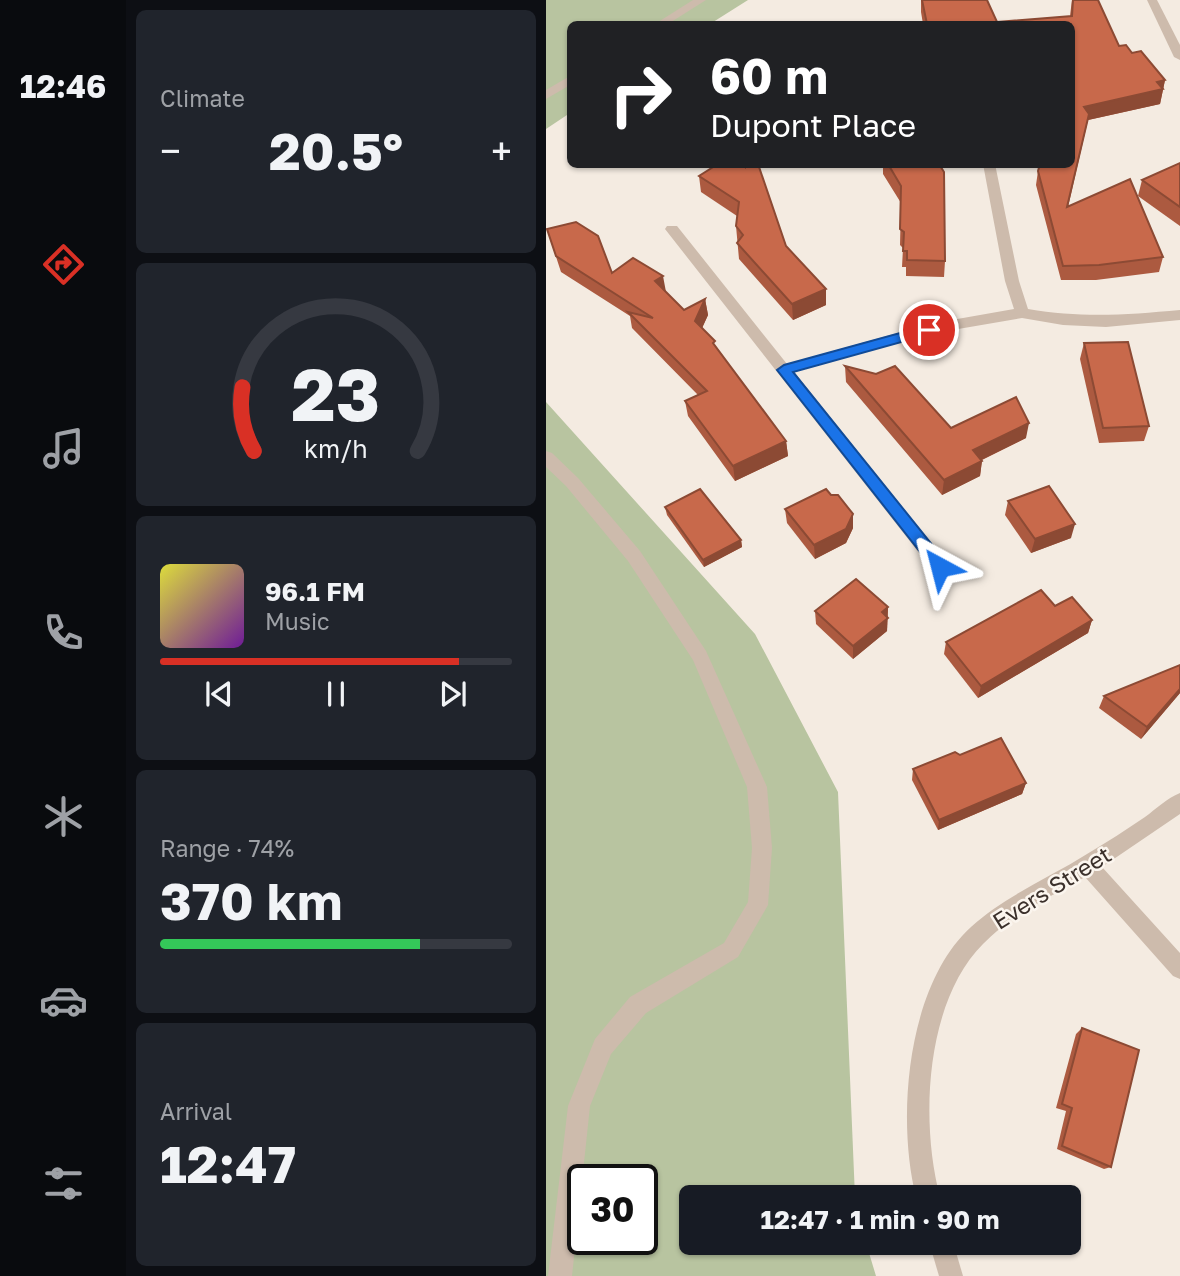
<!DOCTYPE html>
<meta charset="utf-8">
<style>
:root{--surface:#171b24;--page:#20242c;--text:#f1f3f6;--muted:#9ea1a6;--line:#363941;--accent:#d93025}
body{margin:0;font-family:"Golos Text",sans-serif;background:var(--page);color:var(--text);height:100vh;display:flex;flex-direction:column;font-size:26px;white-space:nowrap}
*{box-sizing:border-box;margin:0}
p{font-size:23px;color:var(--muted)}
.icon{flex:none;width:38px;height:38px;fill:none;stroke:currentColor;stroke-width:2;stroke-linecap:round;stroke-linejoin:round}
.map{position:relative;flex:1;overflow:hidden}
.panel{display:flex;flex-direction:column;gap:10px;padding:10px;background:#0d0f14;width:420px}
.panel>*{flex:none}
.top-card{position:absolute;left:21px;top:21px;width:508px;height:147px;border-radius:10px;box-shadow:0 2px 5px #0004;background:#202124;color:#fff;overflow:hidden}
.speed{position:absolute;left:21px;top:1164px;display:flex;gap:14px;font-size:35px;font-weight:700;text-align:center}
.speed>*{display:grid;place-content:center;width:91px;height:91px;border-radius:50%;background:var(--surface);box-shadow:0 2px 5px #0004;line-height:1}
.speed .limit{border:4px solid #111;border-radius:10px;background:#fff;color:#111}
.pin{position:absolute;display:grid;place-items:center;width:60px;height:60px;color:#fff;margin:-30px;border:4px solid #fff;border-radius:50%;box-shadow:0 2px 7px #0007}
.me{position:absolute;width:77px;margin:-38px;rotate:322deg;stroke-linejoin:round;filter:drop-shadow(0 0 5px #0008)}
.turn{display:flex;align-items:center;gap:24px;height:147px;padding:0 28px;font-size:32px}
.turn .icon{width:91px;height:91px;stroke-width:2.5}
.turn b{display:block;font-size:49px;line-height:60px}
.big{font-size:52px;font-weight:700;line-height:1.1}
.panel .widget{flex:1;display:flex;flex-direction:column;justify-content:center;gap:10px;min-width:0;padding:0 24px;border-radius:10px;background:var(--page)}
.panel .dial{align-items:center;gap:0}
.dial svg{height:182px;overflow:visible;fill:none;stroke:var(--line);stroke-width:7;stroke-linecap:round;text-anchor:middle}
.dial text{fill:var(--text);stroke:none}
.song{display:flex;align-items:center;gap:21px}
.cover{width:84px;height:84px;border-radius:10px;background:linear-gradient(135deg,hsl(60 70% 55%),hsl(280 70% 35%))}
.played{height:7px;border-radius:4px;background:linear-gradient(90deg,var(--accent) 85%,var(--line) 85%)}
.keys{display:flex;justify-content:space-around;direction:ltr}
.heat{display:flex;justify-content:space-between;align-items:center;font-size:38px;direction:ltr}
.charge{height:10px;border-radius:5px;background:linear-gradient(90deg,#34c759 74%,var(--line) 0)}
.trip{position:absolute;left:133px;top:1185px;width:402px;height:70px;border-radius:10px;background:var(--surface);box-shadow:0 2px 5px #0004;font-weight:700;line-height:70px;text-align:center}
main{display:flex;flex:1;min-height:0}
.dock{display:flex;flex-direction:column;width:126px;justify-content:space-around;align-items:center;background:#090b0e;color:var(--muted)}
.dock .icon{width:49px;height:49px}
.dock .on{color:var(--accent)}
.dock b{font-size:32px;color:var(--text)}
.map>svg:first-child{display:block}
.green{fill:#b8c4a0;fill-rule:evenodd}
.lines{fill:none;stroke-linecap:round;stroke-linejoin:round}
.minor{fill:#cdbbac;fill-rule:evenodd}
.wall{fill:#ac5a40}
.shaded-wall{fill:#8c4a34}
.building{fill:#c8694b;stroke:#8c4a34;stroke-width:2}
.route{fill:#1a73e8;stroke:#114b97;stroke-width:2}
.labels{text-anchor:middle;stroke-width:5;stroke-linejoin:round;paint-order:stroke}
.street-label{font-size:23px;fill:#3b302b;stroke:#fbf5ee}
</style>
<main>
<nav class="dock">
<b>12:46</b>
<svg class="icon on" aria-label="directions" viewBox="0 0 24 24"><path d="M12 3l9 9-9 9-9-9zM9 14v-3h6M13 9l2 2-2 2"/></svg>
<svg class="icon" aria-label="music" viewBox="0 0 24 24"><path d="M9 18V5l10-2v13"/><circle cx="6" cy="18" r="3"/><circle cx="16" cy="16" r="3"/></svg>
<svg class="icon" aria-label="phone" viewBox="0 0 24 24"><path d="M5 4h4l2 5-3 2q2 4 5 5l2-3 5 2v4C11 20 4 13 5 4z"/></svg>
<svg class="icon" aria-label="climate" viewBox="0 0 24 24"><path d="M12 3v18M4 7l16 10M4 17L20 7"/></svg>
<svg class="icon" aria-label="car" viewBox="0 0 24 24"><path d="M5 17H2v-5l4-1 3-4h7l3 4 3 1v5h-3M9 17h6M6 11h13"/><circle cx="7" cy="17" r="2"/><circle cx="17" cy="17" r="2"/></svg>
<svg class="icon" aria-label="filters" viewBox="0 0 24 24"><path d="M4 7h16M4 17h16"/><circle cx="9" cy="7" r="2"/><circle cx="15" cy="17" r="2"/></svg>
</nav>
<section class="panel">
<div class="widget"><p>Climate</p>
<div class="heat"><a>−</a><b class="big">20.5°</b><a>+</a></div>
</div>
<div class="widget dial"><svg viewBox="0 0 100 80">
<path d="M14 69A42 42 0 1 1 86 69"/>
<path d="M14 69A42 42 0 0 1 9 41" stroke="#d93025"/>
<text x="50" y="56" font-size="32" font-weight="700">23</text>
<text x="50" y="72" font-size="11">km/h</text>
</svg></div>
<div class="widget">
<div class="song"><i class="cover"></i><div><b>96.1 FM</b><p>Music</p></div></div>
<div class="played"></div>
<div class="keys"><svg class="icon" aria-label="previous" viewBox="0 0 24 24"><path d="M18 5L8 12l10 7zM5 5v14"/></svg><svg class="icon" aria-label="pause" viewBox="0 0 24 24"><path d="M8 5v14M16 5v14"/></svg><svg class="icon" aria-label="next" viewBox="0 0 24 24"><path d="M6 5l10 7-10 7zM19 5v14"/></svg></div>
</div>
<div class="widget"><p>Range · 74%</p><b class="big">370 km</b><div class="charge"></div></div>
<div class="widget"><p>Arrival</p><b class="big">12:47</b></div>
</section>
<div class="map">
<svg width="634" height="1276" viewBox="0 0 634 1276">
<rect width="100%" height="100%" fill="#f4ebe1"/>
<g class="green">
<path d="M0 0H202L164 24H24V113L0 129Z"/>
<path d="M0 402 209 634 292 792 309 1197H145V1242L320 1243 330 1276H0ZM37 1180H96V1239H37Z"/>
</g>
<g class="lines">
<g class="minor">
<path d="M147 0H160L122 24H109Z"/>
<path d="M601 0H611L634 45V60L628 57Z"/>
<path d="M24 76V85L0 99V90Z"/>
<path d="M437 164H449L473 281 482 309C535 318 580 315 634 310V320L560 327 517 325 476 318 383 334 248 372 400 562 402 567 400 572H388L119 229 121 226H131L241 364 383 324 468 309 459 281Z"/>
<path d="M0 451 6 453 32 478 94 551 160 651 221 787 226 848 222 905 192 957 100 1013 65 1054 44 1106 26 1276H2L22 1106 49 1039 84 997 178 943 202 902 206 848 201 787 147 660 82 561 20 486 0 467Z"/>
<path d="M634 793V814L556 867 634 953V979L627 976 539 877C504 897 465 915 437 944 379 1002 374 1122 394 1197H370C350 1118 361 985 425 927 459 896 503 878 541 854 561 842 580 830 599 817 610 809 621 798 634 793Z"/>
<path d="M383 1242H407L417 1276H393Z"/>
</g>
</g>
<g class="wall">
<path d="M375 0H441L451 22 524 16 526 0H552L573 46 586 53 619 80 614 104 542 120 522 207 617 257 613 272 550 280H515L490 185 492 171 525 164V24H377L375 12Z"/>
<path d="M634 163V226L592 196 596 180Z"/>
<path d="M172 164 240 246 280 305 247 320 193 259 190 226 191 216 155 192 153 176Z"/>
<path d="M337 164H393L399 261 398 277 360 276V267H356L357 248 354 245 355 203 337 174Z"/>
<path d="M1 229 66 273 120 292 138 310 159 299 162 315 156 328 240 441 242 456 189 481 142 416 139 401 152 395 86 328 84 316 15 272Z"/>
<path d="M538 343 603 426 598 441 553 443 534 359Z"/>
<path d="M299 366 405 428 480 438 436 460 434 476 396 495 300 382Z"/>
<path d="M285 495 307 514V528L300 543 269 559 241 523 239 509Z"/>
<path d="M462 501 525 538 485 553 459 515Z"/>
<path d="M119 507 195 540 196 547 158 567 121 515Z"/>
<path d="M509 606 546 620 542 633 432 698 398 654 400 642Z"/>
<path d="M342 607 341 631 307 659 270 624 269 611Z"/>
<path d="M634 665V693L595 739 553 708 558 696Z"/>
<path d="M414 755 480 783 476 794 392 830 366 780 367 769Z"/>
<path d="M536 1028 565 1167 558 1169 511 1149 520 1111 510 1108 530 1034Z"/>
</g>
<g class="shaded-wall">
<path d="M619 80 614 104 542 120 538 107Z"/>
<path d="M117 276 120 292 112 297 109 281Z"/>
<path d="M280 289V305L247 320 246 304Z"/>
<path d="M159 299 162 315 152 337 149 321Z"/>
<path d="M483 423 480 438 425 465 427 450Z"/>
<path d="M240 441 242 456 189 481 187 466Z"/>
<path d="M436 461 434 476 396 495 398 480Z"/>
<path d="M307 514V528L300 543 269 559 268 545Z"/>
<path d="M529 524 525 538 485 553 489 539Z"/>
<path d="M195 540 196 547 158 567 157 560Z"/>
<path d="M342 607 341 631 307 659V646L336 612Z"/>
<path d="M546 620 542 633 432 698 435 686Z"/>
<path d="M634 689V693L595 739 601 727Z"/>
<path d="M480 783 476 794 392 830 393 820Z"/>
</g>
<g class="building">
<path d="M376 0H441L451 22 526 16 527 0H552L573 46 580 45 586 53 595 51 619 80 611 82 617 89 538 107 543 114 521 207 584 179 617 257 553 265 517 266 492 171 494 164H525V24H381Z"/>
<path d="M634 163V207L596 180Z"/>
<path d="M172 164H195L199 167V164H212L240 246 280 289 246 304 191 243 197 235 190 226 193 202 153 176Z"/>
<path d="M342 164H393L398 172 399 261 361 260V251H357L358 232 354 229 355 186Z"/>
<path d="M30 222 52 236 66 273 87 258 117 276 109 281 138 310 159 299 149 321 169 341 167 343 240 441 187 466 139 401 161 391 82 312 107 318 10 256 1 229Z"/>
<path d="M582 342 603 426 557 428 538 343Z"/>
<path d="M299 366 330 374 349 366 405 428 470 397 483 423 427 450 436 461 398 480Z"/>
<path d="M503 486 529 524 489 539 462 501Z"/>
<path d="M154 489 195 540 157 560 119 507Z"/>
<path d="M280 489 285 495H292L307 514 300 529 268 545 239 509Z"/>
<path d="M310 579 342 607 336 612 342 618 307 646 269 611Z"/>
<path d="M495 590 509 606 526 597 546 620 435 686 400 642Z"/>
<path d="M634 665V689L601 727 558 696Z"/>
<path d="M455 738 480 783 393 820 367 769 409 752 414 755Z"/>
<path d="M536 1028 593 1050 565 1167 516 1146 526 1108 516 1104Z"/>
</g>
<path class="route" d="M383 325 389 330 388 333 247 372 400 562 402 567 394 573 389 571 231 370 238 365Z"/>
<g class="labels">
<g class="street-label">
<text transform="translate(506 888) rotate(-32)" y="8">Evers Street</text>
</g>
</g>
</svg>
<div class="speed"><div class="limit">30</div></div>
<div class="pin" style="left:383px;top:330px;background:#d93025"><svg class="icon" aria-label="arrive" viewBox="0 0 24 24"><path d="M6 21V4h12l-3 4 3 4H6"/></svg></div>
<svg class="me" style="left:394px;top:567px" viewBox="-20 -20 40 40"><path d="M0-17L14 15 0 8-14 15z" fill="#1a73e8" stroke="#fff" stroke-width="4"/></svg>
<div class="trip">12:47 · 1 min · 90 m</div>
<div class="top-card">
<div class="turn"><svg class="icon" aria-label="right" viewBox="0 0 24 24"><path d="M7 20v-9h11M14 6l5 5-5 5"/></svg><div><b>60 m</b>Dupont Place</div></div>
</div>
</div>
</main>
